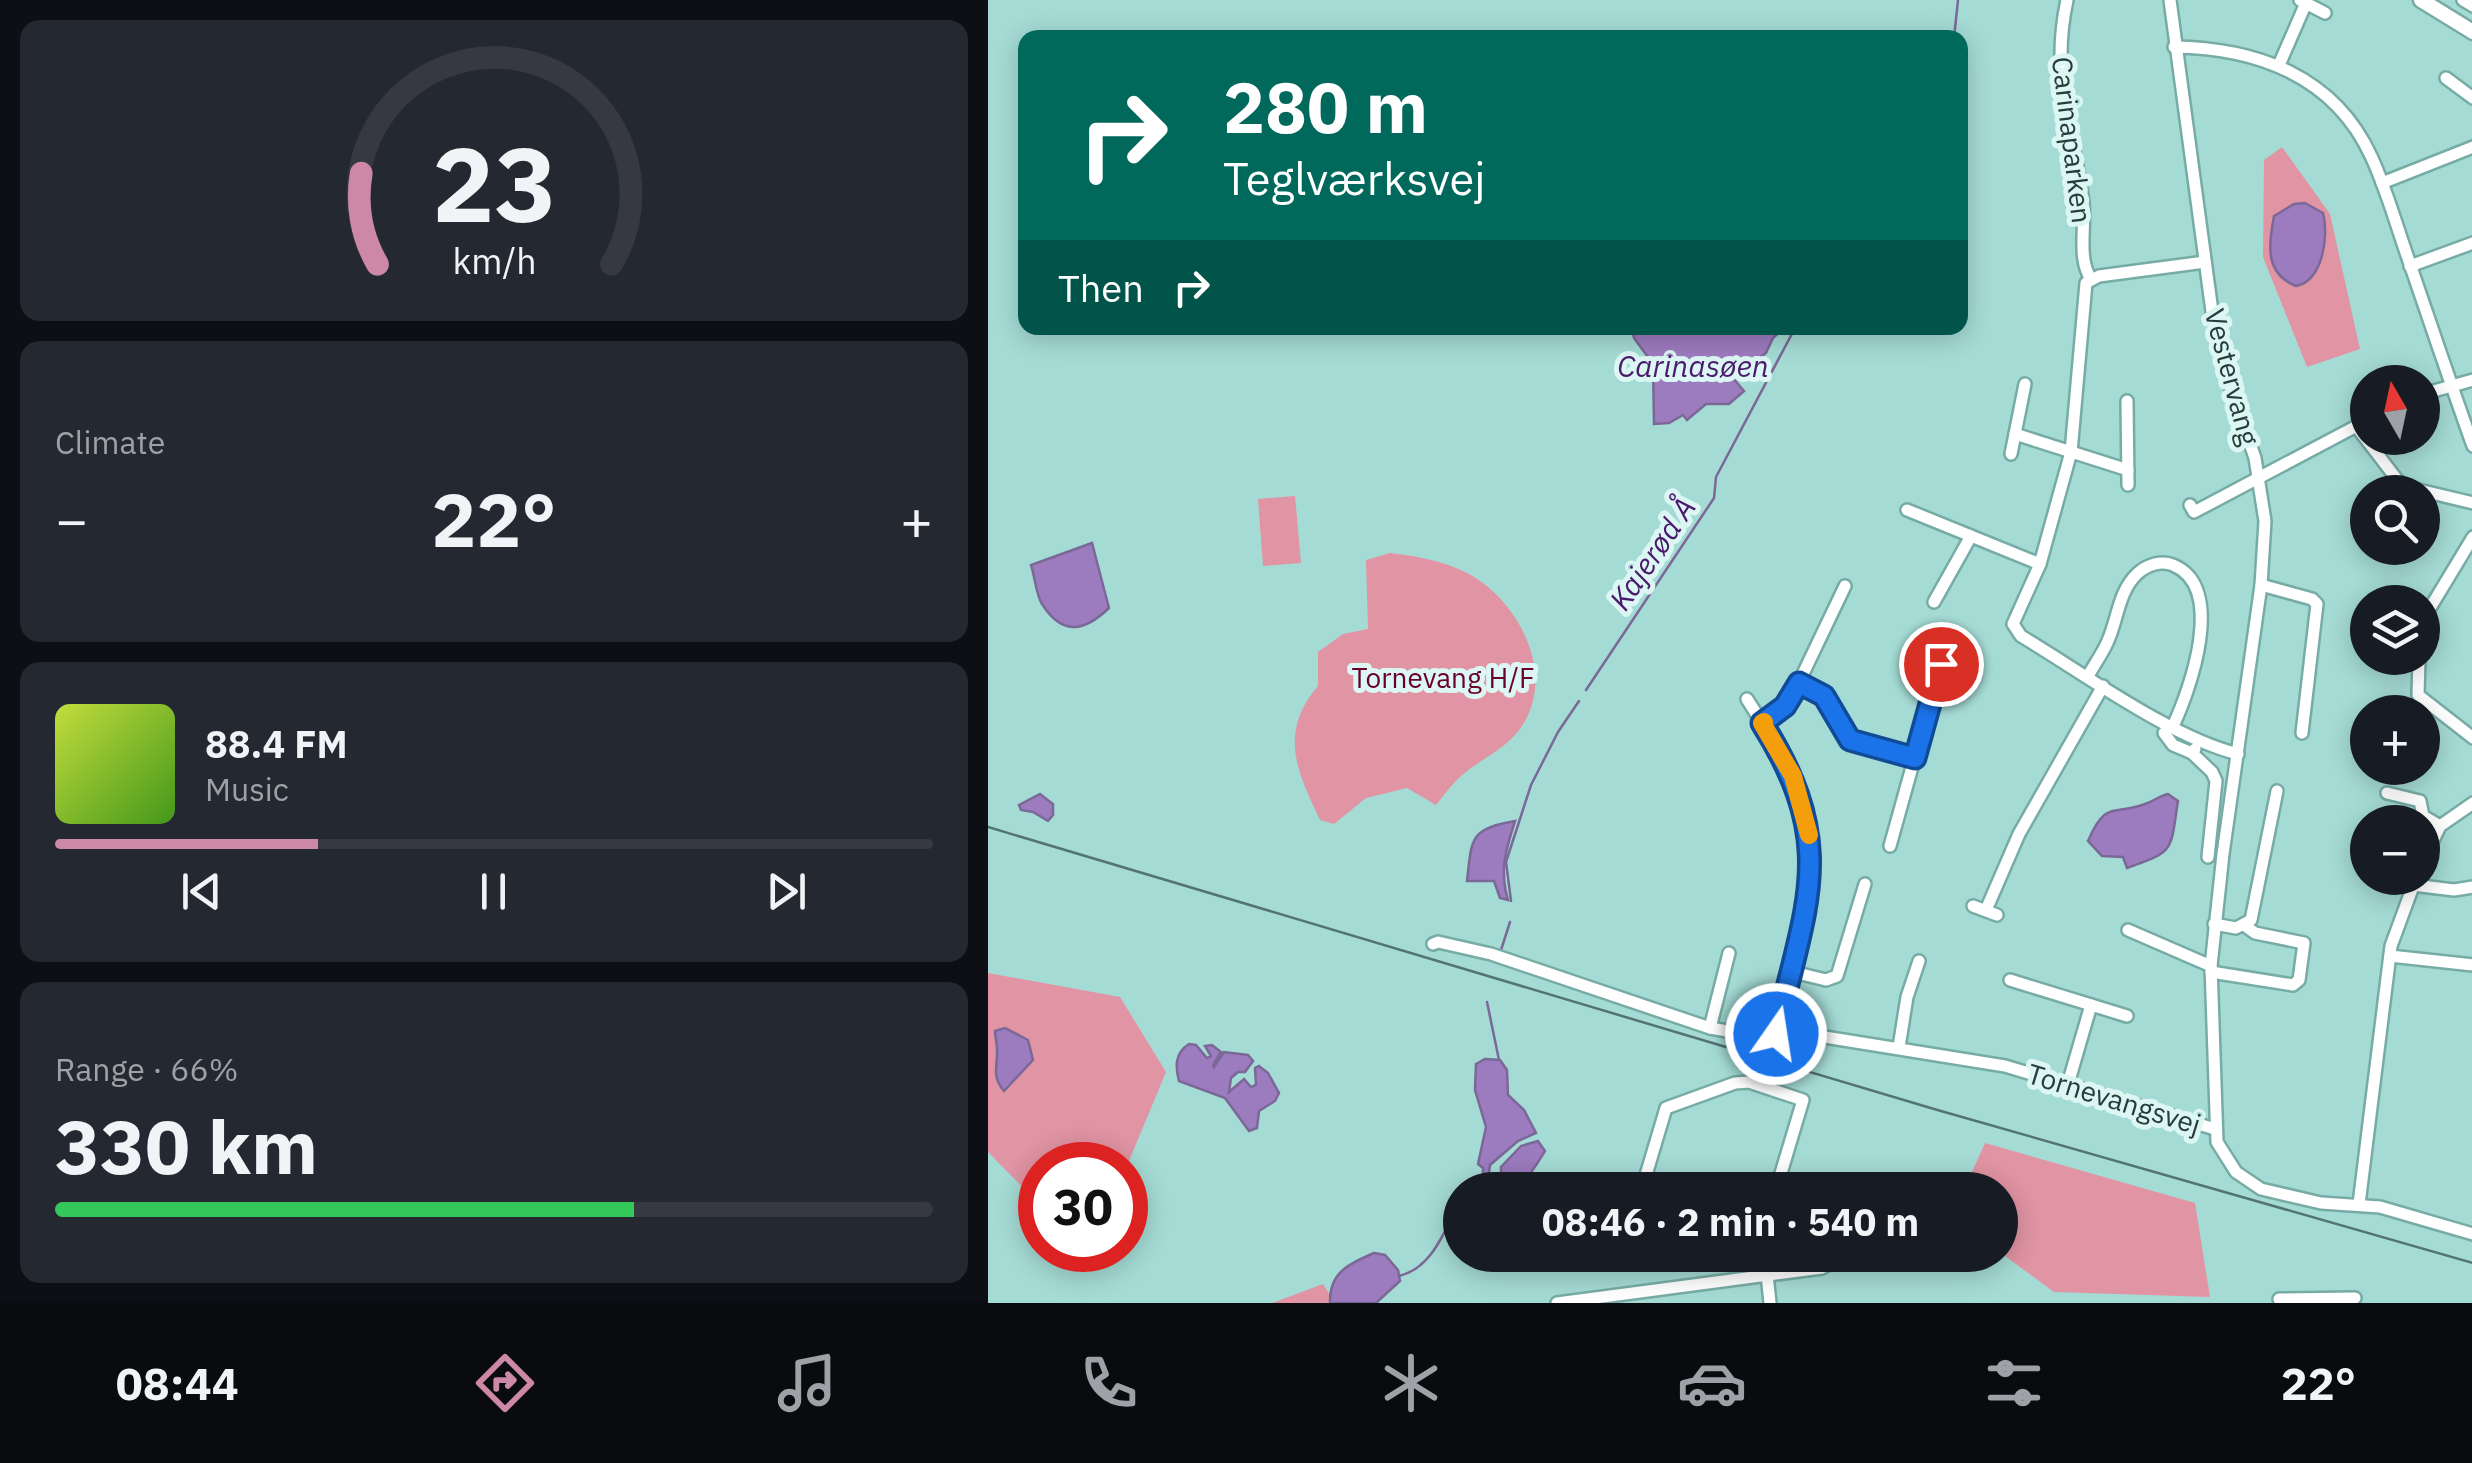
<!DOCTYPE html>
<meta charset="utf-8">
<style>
:root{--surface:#171b24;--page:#242831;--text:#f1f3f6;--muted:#9ea1a6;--line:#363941;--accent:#cd88a6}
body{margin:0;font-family:"IBM Plex Sans",sans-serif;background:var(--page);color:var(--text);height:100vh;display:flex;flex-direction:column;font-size:38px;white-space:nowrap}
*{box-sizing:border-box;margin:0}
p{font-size:32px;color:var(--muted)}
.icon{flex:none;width:55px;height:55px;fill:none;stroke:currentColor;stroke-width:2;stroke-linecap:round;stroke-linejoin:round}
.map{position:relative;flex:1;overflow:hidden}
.details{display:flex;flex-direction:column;gap:20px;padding:20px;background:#0d0f14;width:988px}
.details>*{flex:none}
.hud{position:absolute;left:30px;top:30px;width:950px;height:305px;border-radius:20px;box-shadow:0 5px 25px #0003;background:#00695c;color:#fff;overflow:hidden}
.needle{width:65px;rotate:351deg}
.tools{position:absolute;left:1362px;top:365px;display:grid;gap:20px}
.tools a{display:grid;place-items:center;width:90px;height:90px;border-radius:50%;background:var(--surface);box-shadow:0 5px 25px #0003;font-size:50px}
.speed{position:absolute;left:30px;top:1142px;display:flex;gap:20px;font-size:50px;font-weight:700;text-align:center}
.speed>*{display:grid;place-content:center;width:130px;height:130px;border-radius:50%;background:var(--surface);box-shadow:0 5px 25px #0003;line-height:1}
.speed .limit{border:15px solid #d22;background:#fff;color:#111}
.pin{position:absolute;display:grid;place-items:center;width:85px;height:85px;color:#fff;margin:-42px;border:5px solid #fff;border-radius:50%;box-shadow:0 2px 10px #0007}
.me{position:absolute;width:110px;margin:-55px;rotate:13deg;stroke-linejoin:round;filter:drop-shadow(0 0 8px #0008)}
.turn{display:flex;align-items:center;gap:35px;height:210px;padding:0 40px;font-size:45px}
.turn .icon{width:130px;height:130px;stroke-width:2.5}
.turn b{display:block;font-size:70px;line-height:85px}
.then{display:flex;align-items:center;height:95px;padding:0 40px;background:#0003;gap:20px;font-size:38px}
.big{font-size:75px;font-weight:700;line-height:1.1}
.details .widget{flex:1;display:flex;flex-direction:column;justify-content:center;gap:15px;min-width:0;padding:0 35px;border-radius:20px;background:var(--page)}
.details .dial{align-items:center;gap:0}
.dial svg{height:260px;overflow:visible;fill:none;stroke:var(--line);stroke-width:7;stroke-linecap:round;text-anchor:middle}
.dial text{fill:var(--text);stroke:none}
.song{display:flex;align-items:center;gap:30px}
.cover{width:120px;height:120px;border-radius:15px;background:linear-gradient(135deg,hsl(70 70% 55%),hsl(100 70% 35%))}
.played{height:10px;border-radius:5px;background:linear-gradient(90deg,var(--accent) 30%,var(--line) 30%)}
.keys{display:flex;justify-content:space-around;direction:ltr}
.heat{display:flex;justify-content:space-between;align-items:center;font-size:55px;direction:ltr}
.charge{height:15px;border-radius:8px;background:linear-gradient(90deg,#34c759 66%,var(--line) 0)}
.trip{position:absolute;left:455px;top:1172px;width:575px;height:100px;border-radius:50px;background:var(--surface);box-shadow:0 5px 25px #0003;font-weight:700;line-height:100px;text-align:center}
.tabs{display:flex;height:160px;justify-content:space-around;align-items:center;background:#090b0e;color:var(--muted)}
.tabs .icon{width:70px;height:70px}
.tabs .selected{color:var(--accent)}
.tabs b{font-size:45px;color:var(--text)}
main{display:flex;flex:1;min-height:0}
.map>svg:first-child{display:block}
.green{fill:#e194a3}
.water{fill:#9d7bbf;stroke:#7a6897;stroke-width:2.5}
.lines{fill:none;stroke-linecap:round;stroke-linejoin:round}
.stream{stroke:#7a6897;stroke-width:2.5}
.minor-casing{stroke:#77aca6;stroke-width:16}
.major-casing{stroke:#77aca6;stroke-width:19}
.minor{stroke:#fff;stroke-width:11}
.major{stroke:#fff;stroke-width:14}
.tram{stroke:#537471;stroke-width:2.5}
.route-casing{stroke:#114b97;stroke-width:25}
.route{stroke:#1a73e8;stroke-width:18}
.slow{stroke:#f59e0b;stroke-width:18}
.labels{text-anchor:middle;stroke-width:10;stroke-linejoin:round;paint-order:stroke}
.street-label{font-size:28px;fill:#273d3b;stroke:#dbf6f3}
.park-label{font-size:28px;fill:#69002a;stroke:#dbf6f3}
.water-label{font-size:30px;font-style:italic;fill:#4a1a6c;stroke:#dbf6f3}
</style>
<main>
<section class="details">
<div class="widget dial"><svg viewBox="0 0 100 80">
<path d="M14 69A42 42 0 1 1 86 69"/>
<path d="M14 69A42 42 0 0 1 9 41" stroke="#cd88a6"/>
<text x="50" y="56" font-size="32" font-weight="700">23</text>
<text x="50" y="72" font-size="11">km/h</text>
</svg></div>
<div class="widget"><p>Climate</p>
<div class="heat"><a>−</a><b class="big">22°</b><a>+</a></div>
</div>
<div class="widget">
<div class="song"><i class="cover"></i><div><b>88.4 FM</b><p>Music</p></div></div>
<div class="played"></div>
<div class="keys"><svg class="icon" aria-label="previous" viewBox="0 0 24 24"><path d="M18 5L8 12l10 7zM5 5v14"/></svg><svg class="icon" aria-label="pause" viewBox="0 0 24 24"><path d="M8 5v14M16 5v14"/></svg><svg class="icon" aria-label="next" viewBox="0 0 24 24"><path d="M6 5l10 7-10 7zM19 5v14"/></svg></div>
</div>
<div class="widget"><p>Range · 66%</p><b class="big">330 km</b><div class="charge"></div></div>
</section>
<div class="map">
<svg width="1485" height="1303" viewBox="0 0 1485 1303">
<rect width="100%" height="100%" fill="#a5dbd5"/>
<g class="green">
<path d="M1294 147 1342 214 1372 349 1319 367 1275 257 1276 160Z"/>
<path d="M307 496 313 563 275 566 270 499Z"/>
<path d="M402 553C428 556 452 560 477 572 527 596 567 668 537 721 522 748 496 756 473 776 464 784 456 795 448 805L419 788 378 798 346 824 332 820C309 771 290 733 330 686V652L355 634 380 629 378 560Z"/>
<path d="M0 973 132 997 178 1072 138 1168V1165H52V1205L0 1152Z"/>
<path d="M997 1143 1207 1203 1222 1297 1066 1292 1013 1253 1012 1190H976Z"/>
<path d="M335 1284 347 1303H284Z"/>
</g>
<g class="water">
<path d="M1317 203 1335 213C1341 235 1335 281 1308 286 1276 273 1281 245 1286 216L1306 204Z"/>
<path d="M644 328H796L785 338 778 353 745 378 756 391 741 404H718L699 420 695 415 681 423 666 424 665 364 646 338Z"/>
<path d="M104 543 121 608C97 631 75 637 54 604 48 594 47 577 43 565Z"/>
<path d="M52 794 65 804V815L60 821 45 812 33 810 31 805Z"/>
<path d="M1180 794 1190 801C1182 851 1188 851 1139 868L1135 857 1114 856 1100 841C1118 800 1124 816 1157 804 1166 801 1171 796 1180 794Z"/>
<path d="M527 821C518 849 511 871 520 900L512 898 506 881H479C484 840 480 829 527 821Z"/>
<path d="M17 1028 40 1040 45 1060 16 1091C3 1076 10 1066 9 1049 9 1042 7 1037 7 1031Z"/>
<path d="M201 1044 208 1045 219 1058 223 1056 217 1046 224 1045 233 1052 225 1065 226 1067 236 1052 260 1055 265 1061 257 1072H250L243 1078 241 1092 256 1079 263 1087 268 1085 267 1068 271 1066 280 1073 291 1093 287 1101 271 1111 269 1128 261 1131 237 1098 191 1081C187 1066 187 1053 201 1044Z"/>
<path d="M497 1059 512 1060 519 1070 520 1095 536 1110 548 1133 530 1141 502 1165 501 1173 495 1177V1168L490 1164 498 1127 487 1090 488 1064Z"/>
<path d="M550 1141 557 1151C544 1172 535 1190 508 1190L513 1179V1167L533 1146Z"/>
<path d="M386 1253 397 1255 410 1270 412 1281 388 1303H342C341 1273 360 1264 386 1253Z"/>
</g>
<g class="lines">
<g class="stream">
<path d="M966 38 970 0"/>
<path d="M598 690 726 498 728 477 807 328"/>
<path d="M523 901 518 862 543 785 570 732 591 701"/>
<path d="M513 950 522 922"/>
<path d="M499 1002 511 1060"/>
<path d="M482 1190 495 1177"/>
<path d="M411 1276C445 1268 457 1229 472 1202"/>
</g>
<defs>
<g id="minor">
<path d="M1079 0C1062 78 1085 128 1095 202 1098 227 1089 258 1103 279"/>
<path d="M1182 0 1225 319 1242 386 1267 458 1277 521 1273 585 1235 854 1223 966 1229 1142 1248 1172 1273 1189 1333 1203 1392 1207 1485 1234"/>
<path d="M1312 0 1337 13"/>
<path d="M1475 0 1485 6"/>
<path d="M1186 47C1269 48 1346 76 1383 156 1399 190 1409 228 1422 264 1443 325 1463 385 1485 446"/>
<path d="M1291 65 1318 3"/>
<path d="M1458 78 1485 98"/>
<path d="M1394 183 1485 147"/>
<path d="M1217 262 1111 276 1098 283 1083 452 1052 564 1025 624 1033 636C1095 673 1182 737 1250 754"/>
<path d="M1422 266 1485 243"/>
<path d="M1435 394 1485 380"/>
<path d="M1139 401 1140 485"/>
<path d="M1368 426 1414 486 1485 503"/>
<path d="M1027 434 1140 470"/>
<path d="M1023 454 1037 384"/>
<path d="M1202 505 1206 512 1380 420"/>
<path d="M919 510 983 536"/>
<path d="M1273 585 1324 599 1329 604 1314 733"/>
<path d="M946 602 983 536 1052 564"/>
<path d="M1439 613 1485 537"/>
<path d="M1431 658 1430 695 1485 738"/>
<path d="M1100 676C1106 665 1114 654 1119 643 1130 620 1130 591 1150 573 1159 565 1173 560 1185 565 1239 587 1202 690 1185 726"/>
<path d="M811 683 837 696 862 739 927 758"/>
<path d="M759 699C775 725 794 751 806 779 841 864 807 949 787 1034"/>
<path d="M774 723 790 713 803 699 857 586"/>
<path d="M1176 733 1185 745 1204 753 1207 749"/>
<path d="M1204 753 1224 772 1228 781 1220 857"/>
<path d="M1399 793 1432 801 1435 816 1452 826"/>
<path d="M902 846 953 663"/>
<path d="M1435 861 1452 826 1485 803"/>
<path d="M1425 885 1466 890 1485 887"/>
<path d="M985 906 1009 915"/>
<path d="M998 910 1031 834 1115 686"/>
<path d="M1226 924 1248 928 1263 920 1289 791"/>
<path d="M1140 930 1223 966"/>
<path d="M445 944 450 942 503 954 722 1028 751 1033 818 1034 1017 1066 1227 1129"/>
<path d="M1402 956 1485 965"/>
<path d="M801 971 838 980 849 976 877 884"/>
<path d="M1223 972 1305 985 1311 980 1316 943 1267 933 1256 925"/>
<path d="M1022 980 1139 1016"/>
<path d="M722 1028 741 953"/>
<path d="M911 1047 919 997 931 961"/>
<path d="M1080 1084 1103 1005"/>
<path d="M698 1190 663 1179 658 1175 678 1108 747 1083 761 1082 815 1100 788 1190"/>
<path d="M1371 1204 1403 946 1428 878"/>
<path d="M777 1255 782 1303"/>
<path d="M1291 1299 1367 1298"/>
<path d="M569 1303 834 1268 858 1255"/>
</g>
<path id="major" d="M1433 0 1485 32"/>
</defs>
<use href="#minor" class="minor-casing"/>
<use href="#major" class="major-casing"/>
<use href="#minor" class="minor"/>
<use href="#major" class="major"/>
<path class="tram" d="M0 827 946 1109 1485 1263"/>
</g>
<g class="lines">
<defs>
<path id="route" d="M788 1034C817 904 852 847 774 723L797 706 811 683 836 696 862 740 927 758 953 664"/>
</defs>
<use href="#route" class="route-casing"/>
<use href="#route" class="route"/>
<path class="slow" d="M776 722 774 723 805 776 821 835"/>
</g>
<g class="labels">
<g class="street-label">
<text transform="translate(1084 140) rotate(83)" y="10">Carinaparken</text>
<text transform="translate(1244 377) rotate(75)" y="10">Vestervang</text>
<text transform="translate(1126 1099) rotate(17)" y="10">Tornevangsvej</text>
</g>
<g class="park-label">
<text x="455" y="688">Tornevang H/F</text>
</g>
<g class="water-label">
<text x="705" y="377">Carinasøen</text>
<text transform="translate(665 554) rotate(-56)" y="10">Kajerød Å</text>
</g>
</g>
</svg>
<div class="tools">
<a><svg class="needle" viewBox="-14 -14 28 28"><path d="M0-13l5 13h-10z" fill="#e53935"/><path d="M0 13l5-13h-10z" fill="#9ea1a6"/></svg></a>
<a><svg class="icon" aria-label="search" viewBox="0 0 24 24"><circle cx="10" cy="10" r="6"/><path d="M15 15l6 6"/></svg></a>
<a><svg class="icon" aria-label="layers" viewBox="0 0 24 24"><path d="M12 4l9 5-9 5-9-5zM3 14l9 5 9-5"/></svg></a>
<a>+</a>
<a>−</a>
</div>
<div class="speed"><div class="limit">30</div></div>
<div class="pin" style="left:953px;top:664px;background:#d93025"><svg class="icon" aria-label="arrive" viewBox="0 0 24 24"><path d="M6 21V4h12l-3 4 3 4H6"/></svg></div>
<svg class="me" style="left:788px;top:1034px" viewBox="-20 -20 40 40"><circle r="17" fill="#1a73e8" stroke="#fff" stroke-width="3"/><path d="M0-11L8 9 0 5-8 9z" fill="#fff"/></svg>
<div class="trip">08:46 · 2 min · 540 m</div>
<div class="hud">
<div class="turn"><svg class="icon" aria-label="right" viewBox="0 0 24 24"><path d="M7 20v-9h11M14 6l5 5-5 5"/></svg><div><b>280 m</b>Teglværksvej</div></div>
<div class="then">Then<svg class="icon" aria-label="right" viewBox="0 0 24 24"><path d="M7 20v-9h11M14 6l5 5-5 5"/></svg></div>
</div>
</div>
</main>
<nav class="tabs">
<b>08:44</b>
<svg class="icon selected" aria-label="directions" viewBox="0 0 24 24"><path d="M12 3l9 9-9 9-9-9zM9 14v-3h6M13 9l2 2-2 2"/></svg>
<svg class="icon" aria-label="music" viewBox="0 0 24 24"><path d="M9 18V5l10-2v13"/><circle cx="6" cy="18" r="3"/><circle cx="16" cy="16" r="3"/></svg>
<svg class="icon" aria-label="phone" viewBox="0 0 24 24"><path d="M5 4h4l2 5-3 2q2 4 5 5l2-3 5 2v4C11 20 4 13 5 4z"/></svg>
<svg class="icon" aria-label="climate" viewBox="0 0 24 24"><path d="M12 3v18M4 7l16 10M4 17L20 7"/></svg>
<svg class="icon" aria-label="car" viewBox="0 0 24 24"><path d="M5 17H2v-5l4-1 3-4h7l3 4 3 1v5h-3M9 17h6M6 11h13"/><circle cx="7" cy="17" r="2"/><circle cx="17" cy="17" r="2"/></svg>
<svg class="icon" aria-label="filters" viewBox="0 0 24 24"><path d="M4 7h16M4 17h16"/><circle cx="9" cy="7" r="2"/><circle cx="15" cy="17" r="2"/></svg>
<b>22°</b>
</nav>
